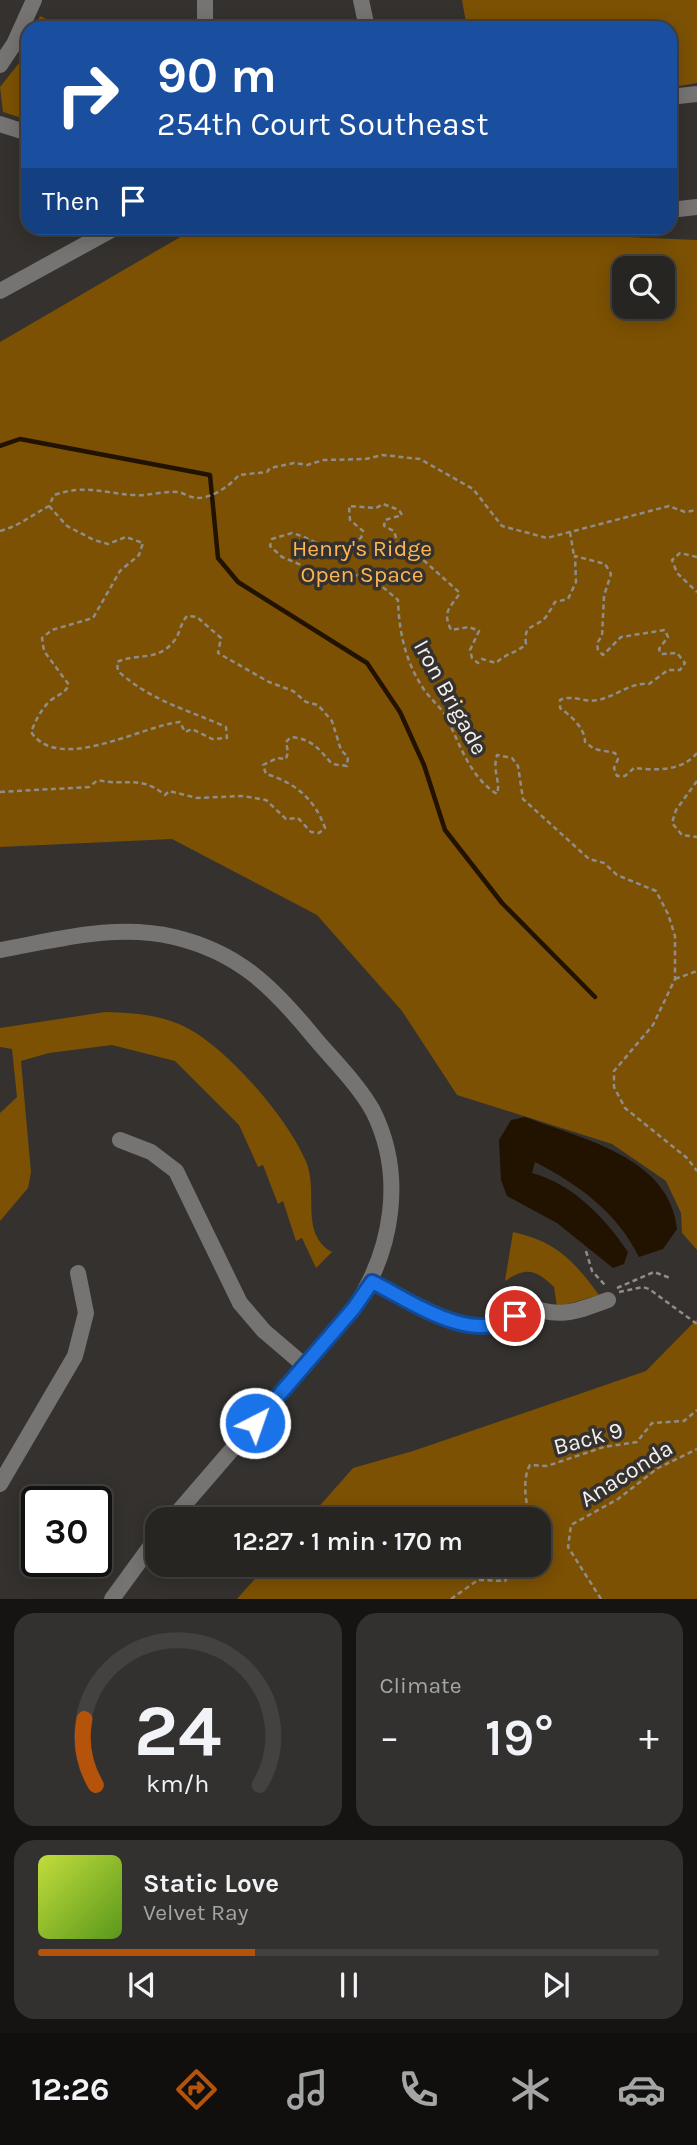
<!DOCTYPE html>
<meta charset="utf-8">
<style>
:root{--surface:#272522;--page:#33312f;--text:#f1f3f6;--muted:#a4a5a5;--line:#434240;--accent:#b45309}
body{margin:0;font-family:Karla,sans-serif;background:var(--page);color:var(--text);height:100vh;display:flex;flex-direction:column;font-size:26px;white-space:nowrap}
*{box-sizing:border-box;margin:0}
p{font-size:23px;color:var(--muted)}
.icon{flex:none;width:38px;height:38px;fill:none;stroke:currentColor;stroke-width:2;stroke-linecap:round;stroke-linejoin:round}
.map{position:relative;height:1599px;overflow:hidden}
.sheet{display:flex;flex-direction:column;gap:14px;padding:14px;background:#151413;flex:1}
.sheet>*{flex:none}
.guide{position:absolute;left:21px;top:21px;width:656px;height:214px;border-radius:21px;box-shadow:0 4px 18px #0003,0 0 0 2px var(--line);background:#1a4fa0;color:#fff;overflow:hidden}
.controls{position:absolute;left:612px;top:256px;display:grid;gap:14px}
.controls a{display:grid;place-items:center;width:63px;height:63px;border-radius:14px;background:var(--surface);box-shadow:0 4px 18px #0003,0 0 0 2px var(--line);font-size:35px}
.speed{position:absolute;left:21px;top:1486px;display:flex;gap:14px;font-size:35px;font-weight:700;text-align:center}
.speed>*{display:grid;place-content:center;width:91px;height:91px;border-radius:50%;background:var(--surface);box-shadow:0 4px 18px #0003,0 0 0 2px var(--line);line-height:1}
.speed .limit{border:4px solid #111;border-radius:10px;background:#fff;color:#111}
.pin{position:absolute;display:grid;place-items:center;width:60px;height:60px;color:#fff;margin:-30px;border:4px solid #fff;border-radius:50%;box-shadow:0 2px 7px #0007}
.me{position:absolute;width:77px;margin:-38px;rotate:41deg;stroke-linejoin:round;filter:drop-shadow(0 0 5px #0008)}
.turn{display:flex;align-items:center;gap:24px;height:147px;padding:0 21px;font-size:32px}
.turn .icon{width:91px;height:91px;stroke-width:2.5}
.turn b{display:block;font-size:49px;line-height:60px}
.then{display:flex;align-items:center;height:66px;padding:0 21px;background:#0003;gap:14px;font-size:26px}
.big{font-size:52px;font-weight:600;line-height:1.1}
.sheet .card{flex:1;display:flex;flex-direction:column;justify-content:center;gap:10px;min-width:0;padding:0 24px;border-radius:21px;background:var(--page)}
.sheet .dial{align-items:center;gap:0}
.dial svg{height:182px;overflow:visible;fill:none;stroke:var(--line);stroke-width:7;stroke-linecap:round;text-anchor:middle}
.dial text{fill:var(--text);stroke:none}
.song{display:flex;align-items:center;gap:21px}
.cover{width:84px;height:84px;border-radius:10px;background:linear-gradient(135deg,hsl(70 70% 55%),hsl(90 70% 35%))}
.played{height:7px;border-radius:4px;background:linear-gradient(90deg,var(--accent) 35%,var(--line) 35%)}
.keys{display:flex;justify-content:space-around;direction:ltr}
.heat{display:flex;justify-content:space-between;align-items:center;font-size:38px;direction:ltr}
.sheet .tiles{flex:1;display:grid;gap:14px;grid-template-columns:1fr 1fr}
.card:last-child{grid-column:span 2}
.trip{position:absolute;left:145px;top:1507px;width:406px;height:70px;border-radius:21px;background:var(--surface);box-shadow:0 4px 18px #0003,0 0 0 2px var(--line);font-weight:600;line-height:70px;text-align:center}
.menu{display:flex;height:112px;justify-content:space-around;align-items:center;background:#100f0e;color:var(--muted)}
.menu .icon{width:49px;height:49px}
.menu .current{color:var(--accent)}
.menu b{font-size:32px;color:var(--text)}
.map>svg:first-child{display:block}
.green{fill:#7c5103;fill-rule:evenodd}
.water{fill:#221200}
.lines{fill:none;stroke-linecap:round;stroke-linejoin:round}
.stream{stroke:#221200;stroke-width:4.5}
.path{stroke:#8f8d8a;stroke-width:2.5;stroke-dasharray:5 3.5;stroke-linecap:butt}
.minor{stroke:#757472;stroke-width:16}
.route-casing{stroke:#114b97;stroke-width:18}
.route{stroke:#1a73e8;stroke-width:12}
.labels{text-anchor:middle;stroke-width:7;stroke-linejoin:round;paint-order:stroke}
.park-label{font-size:23px;fill:#fcb752;stroke:#34312e}
.street-label{font-size:23px;fill:#f4f2f0;stroke:#34312e}
</style>
<div class="map">
<svg width="697" height="1599" viewBox="0 0 697 1599">
<rect width="100%" height="100%" fill="#34312e"/>
<g class="green">
<path d="M462 0H697V83L679 86 670 79V28H604L596 21 589 28H467Z"/>
<path d="M40 16 65 28H35Z"/>
<path d="M28 45V120L3 112 0 87 19 63Z"/>
<path d="M223 228H412L697 240V1250L682 1233 681 1213 666 1181 612 1144 457 1095 402 1011 317 915 172 839 0 847V342L182 236ZM625 268H663V306H625Z"/>
<path d="M105 1012C131 1013 155 1014 179 1024 223 1042 290 1120 307 1164 318 1194 300 1234 332 1252L316 1268 302 1238 296 1241 283 1201 278 1204 263 1165 258 1167 239 1125 175 1061 112 1045 49 1053 21 1061 31 1172 28 1188 0 1221V1113L17 1097 12 1049 0 1047V1028Z"/>
<path d="M513 1232C557 1242 573 1260 599 1295L557 1307 554 1287C535 1269 527 1267 505 1281Z"/>
<path d="M697 1319V1599H237L267 1565 539 1564V1519H308L353 1468 413 1451 646 1371Z"/>
</g>
<path class="water" d="M525 1117C582 1139 670 1157 677 1229L663 1249 639 1257C616 1211 579 1185 535 1162L532 1173C573 1184 605 1218 628 1252L624 1264 613 1268 557 1223 507 1196 501 1180 499 1140 511 1120Z"/>
<g class="lines">
<path class="stream" d="M0 446 20 439 210 475 218 558 238 582 367 663 400 712 424 765 445 830 502 903 595 997"/>
<g class="path">
<path d="M0 531C19 526 32 515 49 506L54 495C87 484 101 493 134 495 149 496 162 491 177 492 182 492 187 496 192 497 207 502 230 486 239 475L267 472 270 468 294 463 307 465 324 460 366 459 382 455 420 459 473 489 502 526 547 538 669 506 685 512 697 510"/>
<path d="M570 532 574 556"/>
<path d="M697 557 680 553 672 560 677 573 697 592"/>
<path d="M697 753C681 772 656 770 634 768L625 776H617L614 768 618 759 615 753 594 749 585 742C585 728 571 716 560 708V700C572 694 584 703 598 700 617 696 630 682 649 684L668 670H680L685 663 677 653 661 654 659 649 668 637 665 630 621 637 603 655 598 650 597 643 602 636 604 596 611 574 605 564 575 556 576 582 568 599 555 602C552 607 549 613 545 618 534 629 523 624 526 644 517 653 506 653 496 663L482 659 478 663 472 658 470 650 479 631 469 627 451 630C442 611 450 608 460 593L411 549 398 545 394 531 384 526 385 520 402 515 399 510 383 504 376 508 349 506 350 520 363 531 361 538C327 559 324 542 292 533L272 539 270 546 282 557 327 576 354 575 372 578 398 600C399 631 405 661 423 688 430 699 441 707 447 718 460 745 470 777 497 794 501 781 492 772 497 755L512 758 518 766 523 799 589 859 604 863 617 875 656 891 668 914 675 936V979L653 1025 614 1071V1087L625 1108 687 1158 697 1171"/>
<path d="M697 781 676 810 672 823 682 835 697 837"/>
<path d="M0 792 89 787 98 780C126 787 139 774 165 795L169 791 197 798 243 796 266 800 286 819 298 818 311 832 319 833 325 828C315 799 294 782 266 774L263 765 277 758 286 759 288 752 286 742 291 737C312 739 319 749 332 764L347 766 348 757 341 750 332 721 318 705 306 702 293 691 269 682 218 653 221 638 197 617 187 616C180 624 180 634 174 641 158 662 136 653 117 662L118 671C151 701 186 709 226 727L227 738 212 739 192 729 185 732 180 722C141 726 59 774 31 732 36 720 41 709 51 700 59 694 64 694 69 685L44 651 42 638 52 630 93 618 120 571 139 555 143 543 126 537 108 544 94 540 67 526 49 506"/>
<path d="M675 979 697 971"/>
<path d="M586 1251 592 1271 605 1285"/>
<path d="M617 1288 654 1272 670 1278"/>
<path d="M619 1292 643 1287 649 1289 697 1324"/>
<path d="M532 1519C525 1506 522 1478 530 1465L547 1466 604 1447 637 1442 652 1423 684 1421 697 1410"/>
<path d="M451 1599 478 1580 505 1581 515 1564"/>
<path d="M601 1599 568 1547 571 1525 618 1499 658 1468 697 1449"/>
</g>
<g class="minor">
<path d="M361 0 367 28"/>
<path d="M205 28V0"/>
<path d="M0 65 14 44 34 0"/>
<path d="M670 97 697 94"/>
<path d="M0 124 28 133"/>
<path d="M670 210 697 207"/>
<path d="M0 291 115 228"/>
<path d="M0 950C57 940 116 923 174 937 238 952 273 987 313 1036 333 1060 358 1084 373 1111 405 1175 393 1250 354 1308L172 1519"/>
<path d="M120 1140 151 1152 176 1171 240 1303 264 1331 305 1366"/>
<path d="M372 1282C412 1300 490 1357 522 1304 558 1319 573 1313 608 1300"/>
<path d="M0 1484 75 1356 86 1313 78 1273"/>
<path d="M112 1599 158 1536"/>
</g>
</g>
<g class="lines">
<defs>
<path id="route" d="M255 1423 354 1308 372 1282C412 1301 471 1346 515 1316"/>
</defs>
<use href="#route" class="route-casing"/>
<use href="#route" class="route"/>
</g>
<g class="labels">
<g class="park-label">
<text x="362" y="556">Henry's Ridge<tspan x="362" dy="26">Open Space</tspan></text>
</g>
<g class="street-label">
<text transform="translate(451 697) rotate(61)" y="8">Iron Brigade</text>
<text transform="translate(588 1438) rotate(-15)" y="8">Back 9</text>
<text transform="translate(626 1473) rotate(-32)" y="8">Anaconda</text>
</g>
</g>
</svg>
<div class="controls">
<a><svg class="icon" aria-label="search" viewBox="0 0 24 24"><circle cx="10" cy="10" r="6"/><path d="M15 15l6 6"/></svg></a>
</div>
<div class="speed"><div class="limit">30</div></div>
<div class="pin" style="left:515px;top:1316px;background:#d93025"><svg class="icon" aria-label="arrive" viewBox="0 0 24 24"><path d="M6 21V4h12l-3 4 3 4H6"/></svg></div>
<svg class="me" style="left:255px;top:1423px" viewBox="-20 -20 40 40"><circle r="17" fill="#1a73e8" stroke="#fff" stroke-width="3"/><path d="M0-11L8 9 0 5-8 9z" fill="#fff"/></svg>
<div class="trip">12:27 · 1 min · 170 m</div>
<div class="guide">
<div class="turn"><svg class="icon" aria-label="right" viewBox="0 0 24 24"><path d="M7 20v-9h11M14 6l5 5-5 5"/></svg><div><b>90 m</b>254th Court Southeast</div></div>
<div class="then">Then<svg class="icon" aria-label="arrive" viewBox="0 0 24 24"><path d="M6 21V4h12l-3 4 3 4H6"/></svg></div>
</div>
</div>
<section class="sheet">
<div class="tiles">
<div class="card dial"><svg viewBox="0 0 100 80">
<path d="M14 69A42 42 0 1 1 86 69"/>
<path d="M14 69A42 42 0 0 1 9 40" stroke="#b45309"/>
<text x="50" y="56" font-size="32" font-weight="700">24</text>
<text x="50" y="72" font-size="11">km/h</text>
</svg></div>
<div class="card"><p>Climate</p>
<div class="heat"><a>−</a><b class="big">19°</b><a>+</a></div>
</div>
<div class="card">
<div class="song"><i class="cover"></i><div><b>Static Love</b><p>Velvet Ray</p></div></div>
<div class="played"></div>
<div class="keys"><svg class="icon" aria-label="previous" viewBox="0 0 24 24"><path d="M18 5L8 12l10 7zM5 5v14"/></svg><svg class="icon" aria-label="pause" viewBox="0 0 24 24"><path d="M8 5v14M16 5v14"/></svg><svg class="icon" aria-label="next" viewBox="0 0 24 24"><path d="M6 5l10 7-10 7zM19 5v14"/></svg></div>
</div>
</div>
</section>
<nav class="menu">
<b>12:26</b>
<svg class="icon current" aria-label="directions" viewBox="0 0 24 24"><path d="M12 3l9 9-9 9-9-9zM9 14v-3h6M13 9l2 2-2 2"/></svg>
<svg class="icon" aria-label="music" viewBox="0 0 24 24"><path d="M9 18V5l10-2v13"/><circle cx="6" cy="18" r="3"/><circle cx="16" cy="16" r="3"/></svg>
<svg class="icon" aria-label="phone" viewBox="0 0 24 24"><path d="M5 4h4l2 5-3 2q2 4 5 5l2-3 5 2v4C11 20 4 13 5 4z"/></svg>
<svg class="icon" aria-label="climate" viewBox="0 0 24 24"><path d="M12 3v18M4 7l16 10M4 17L20 7"/></svg>
<svg class="icon" aria-label="car" viewBox="0 0 24 24"><path d="M5 17H2v-5l4-1 3-4h7l3 4 3 1v5h-3M9 17h6M6 11h13"/><circle cx="7" cy="17" r="2"/><circle cx="17" cy="17" r="2"/></svg>
</nav>
